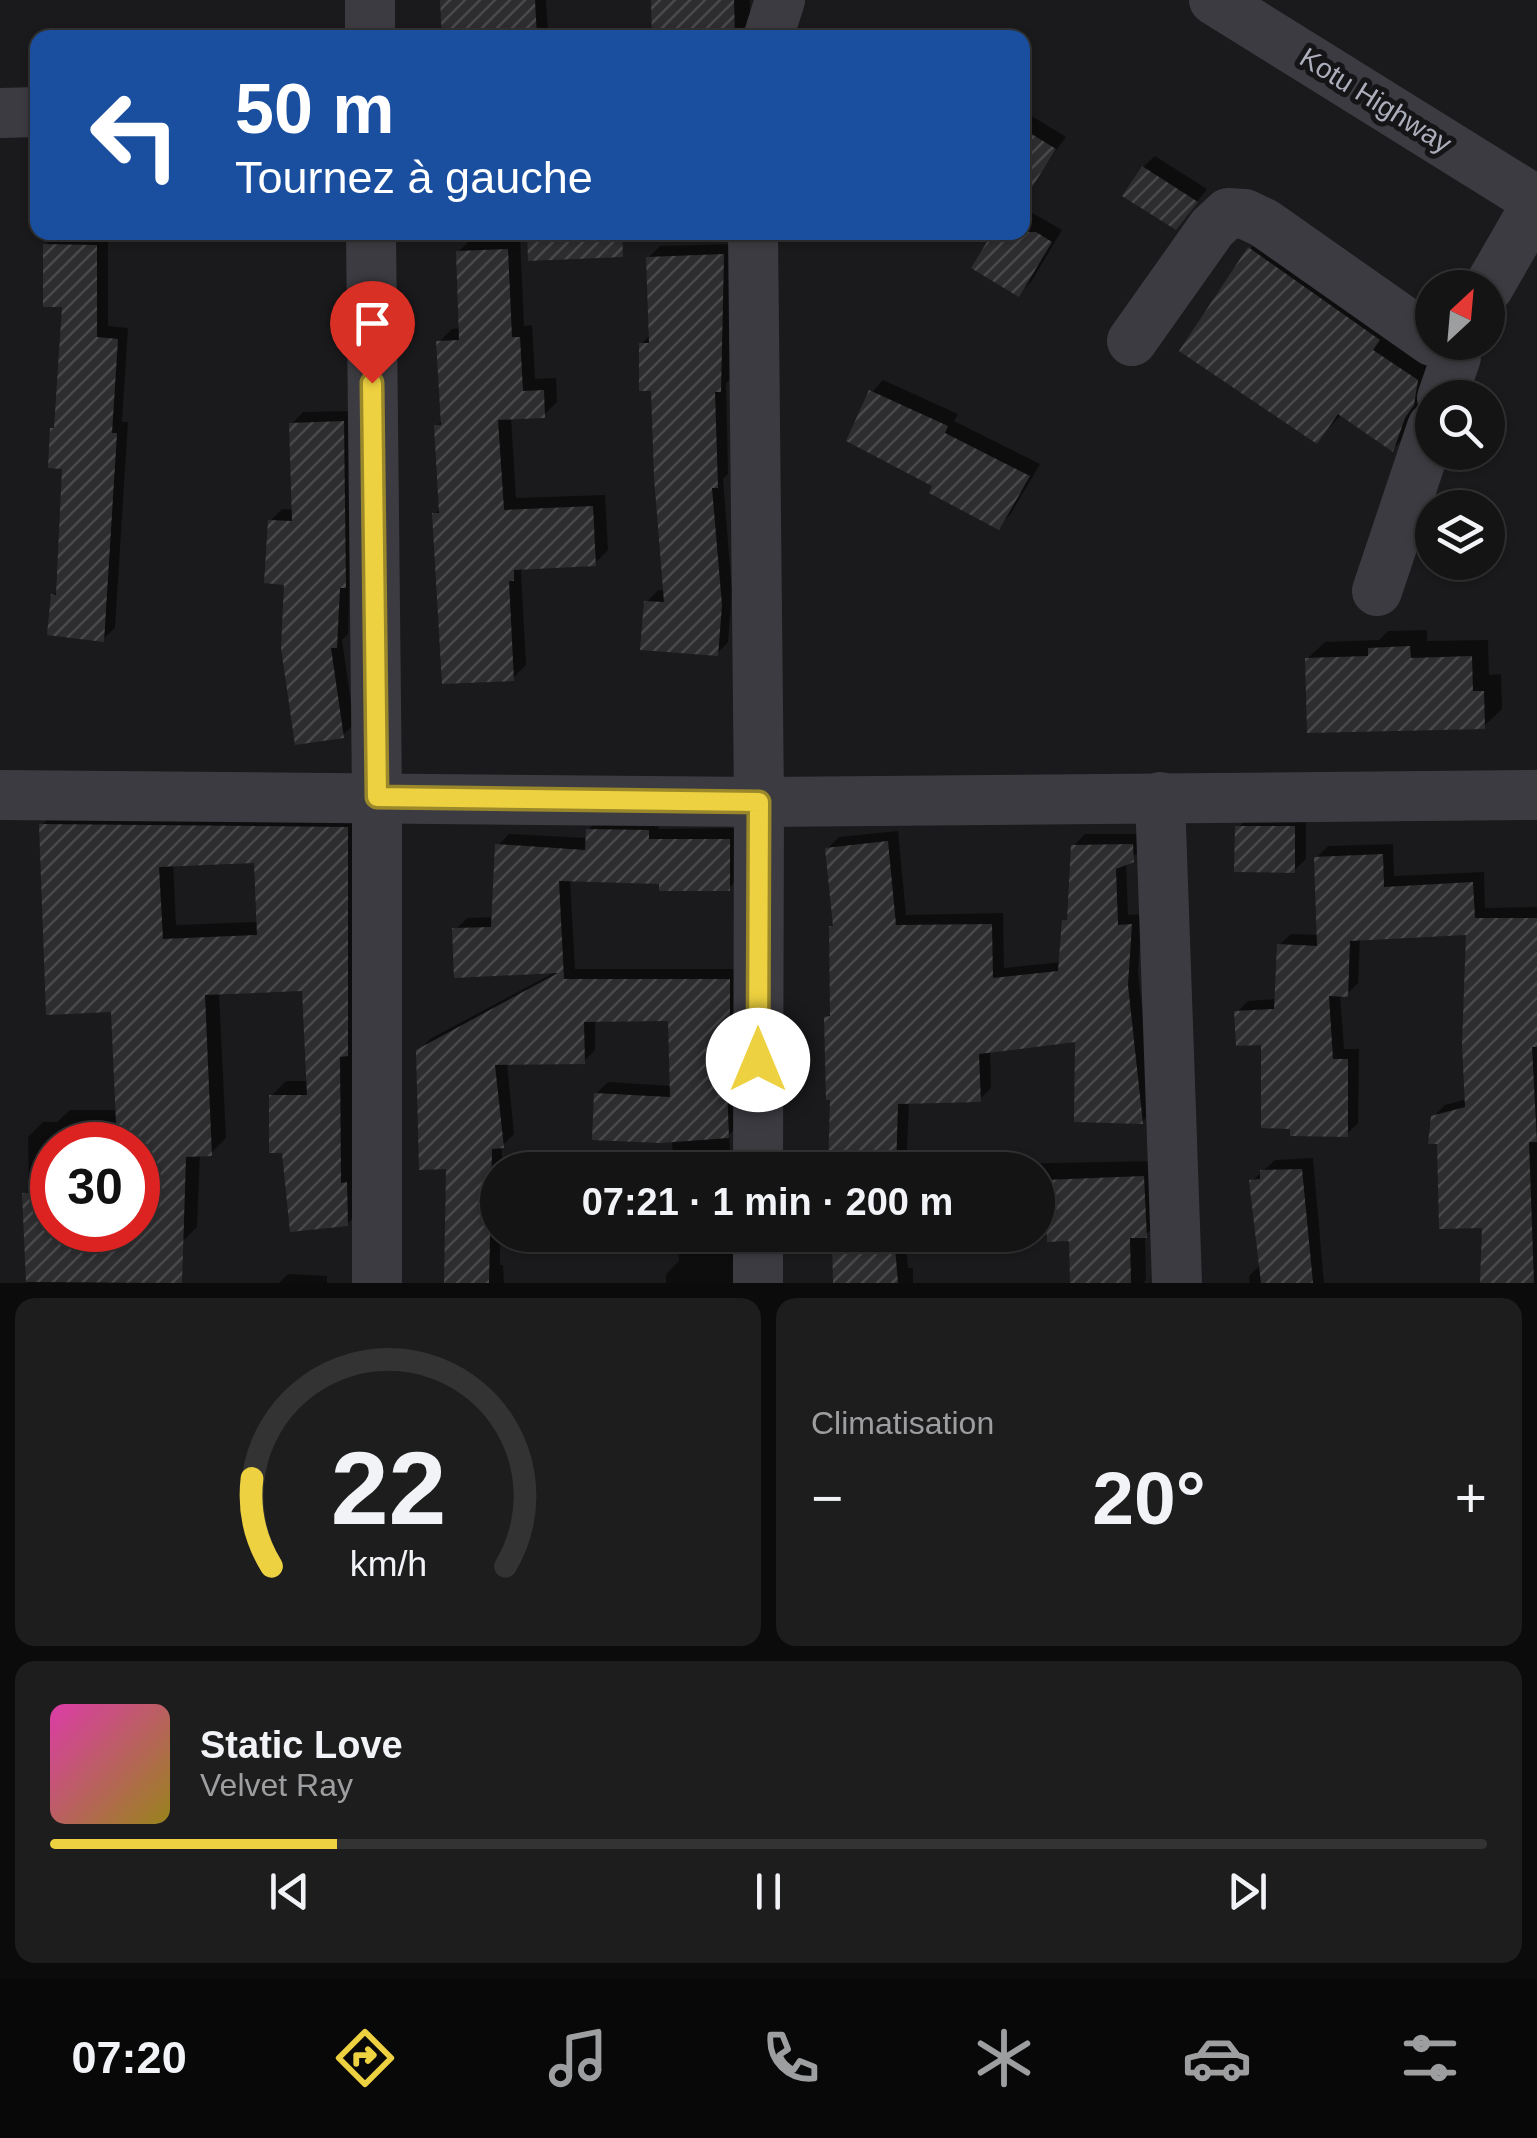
<!DOCTYPE html>
<html lang="fr">
<meta charset="utf-8">
<style>
:root{--surface:#141415;--page:#1d1d1e;--text:#f1f3f6;--muted:#9d9ea0;--line:#333334;--accent:#edd140}
body{margin:0;font-family:Arial,sans-serif;background:var(--page);color:var(--text);height:100vh;display:flex;flex-direction:column;font-size:38px;white-space:nowrap}
*{box-sizing:border-box;margin:0}
p{font-size:32px;color:var(--muted)}
.icon{flex:none;width:55px;height:55px;fill:none;stroke:currentColor;stroke-width:2;stroke-linecap:round;stroke-linejoin:round}
.map{position:relative;height:1283px;overflow:hidden}
.sheet{display:flex;flex-direction:column;gap:15px;padding:15px;background:#0b0b0c;flex:1}
.sheet>*{flex:none}
.top-card{position:absolute;left:30px;top:30px;width:1000px;height:210px;border-radius:20px;box-shadow:0 2px 8px #0004,0 0 0 2px var(--line);background:#1a4fa0;color:#fff;overflow:hidden}
.needle{width:65px;rotate:26deg}
.tools{position:absolute;left:1415px;top:270px;display:grid;gap:20px}
.tools a{display:grid;place-items:center;width:90px;height:90px;border-radius:50%;background:var(--surface);box-shadow:0 2px 8px #0004,0 0 0 2px var(--line);font-size:50px}
.speed{position:absolute;left:30px;top:1122px;display:flex;gap:20px;font-size:50px;font-weight:700;text-align:center}
.speed>*{display:grid;place-content:center;width:130px;height:130px;border-radius:50%;background:var(--surface);box-shadow:0 2px 8px #0004,0 0 0 2px var(--line);line-height:1}
.speed .limit{border:15px solid #d22;background:#fff;color:#111}
.pin{position:absolute;display:grid;place-items:center;width:85px;height:85px;color:#fff;margin:-102px -42px;border-radius:50% 50% 50% 0;rotate:-45deg;box-shadow:0 0 10px #0007}
.pin .icon{rotate:45deg}
.me{position:absolute;width:110px;margin:-55px;rotate:0deg;stroke-linejoin:round;filter:drop-shadow(0 0 8px #0008)}
.turn{display:flex;align-items:center;gap:35px;height:210px;padding:0 40px;font-size:45px}
.turn .icon{width:130px;height:130px;stroke-width:2.5}
.turn b{display:block;font-size:70px;line-height:85px}
.big{font-size:75px;font-weight:700;line-height:1.1}
.sheet .tile{flex:1;display:flex;flex-direction:column;justify-content:center;gap:15px;min-width:0;padding:0 35px;border-radius:20px;background:var(--page)}
.sheet .dial{align-items:center;gap:0}
.dial svg{height:260px;overflow:visible;fill:none;stroke:var(--line);stroke-width:7;stroke-linecap:round;text-anchor:middle}
.dial text{fill:var(--text);stroke:none}
.song{display:flex;align-items:center;gap:30px}
.cover{width:120px;height:120px;border-radius:15px;background:linear-gradient(135deg,hsl(320 70% 55%),hsl(50 70% 35%))}
.played{height:10px;border-radius:5px;background:linear-gradient(90deg,var(--accent) 20%,var(--line) 20%)}
.keys{display:flex;justify-content:space-around;direction:ltr}
.heat{display:flex;justify-content:space-between;align-items:center;font-size:55px;direction:ltr}
.sheet .tiles{flex:1;display:grid;gap:15px;grid-template-columns:1fr 1fr}
.tile:last-child{grid-column:span 2}
.trip{position:absolute;left:480px;top:1152px;width:575px;height:100px;border-radius:50px;background:var(--surface);box-shadow:0 2px 8px #0004,0 0 0 2px var(--line);font-weight:700;line-height:100px;text-align:center}
.menu{display:flex;height:160px;justify-content:space-around;align-items:center;background:#080808;color:var(--muted)}
.menu .icon{width:70px;height:70px}
.menu .on{color:var(--accent)}
.menu b{font-size:45px;color:var(--text)}
.map>svg:first-child{display:block}
.shadow{fill:#0007;fill-rule:evenodd}
.building{fill:url(#building-hatch);fill-rule:evenodd}
.lines{fill:none;stroke-linecap:round;stroke-linejoin:round}
.minor{stroke:#3b3b41;stroke-width:50}
.route-casing{stroke:#9a882a;stroke-width:25}
.route{stroke:#edd140;stroke-width:18}
.labels{text-anchor:middle;stroke-width:10;stroke-linejoin:round;paint-order:stroke}
.street-label{font-size:28px;fill:#acaebb;stroke:#151417}
</style>
<div class="map">
<svg width="1537" height="1283" viewBox="0 0 1537 1283">
<defs>
<pattern id="building-hatch" width="6" height="6" patternUnits="userSpaceOnUse" patternTransform="scale(2.5)"><rect width="6" height="6" fill="#2d2d30"/><path d="M-1 1l2-2M0 6l6-6M5 7l2-2" fill="none" stroke="#49494c"/></pattern>
</defs>
<rect width="100%" height="100%" fill="#1a1a1c"/>
<g class="shadow">
<path d="M443 0H546L548 30 540 38H445Z"/>
<rect x="654" y="0" width="96" height="38"/>
<path d="M1022 110 1066 137 1036 178 1022 170Z"/>
<path d="M1155 156 1207 189 1187 215 1143 167Z"/>
<path d="M1022 207 1062 230 1031 282 1019 294Z"/>
<path d="M1272 226 1439 357 1416 426 1393 449 1342 414 1317 440 1250 249Z"/>
<path d="M53 232H108V326L128 328 122 422H128L115 628 103 639 53 595 59 590 64 467 53 429 56 425 65 305 45 245 53 238Z"/>
<path d="M520 237 524 326 532 325 535 379 556 378 557 402 544 415 511 417 516 498 605 495 608 550 595 563 524 567 521 571 526 665 513 678 435 514 441 508 437 426 443 419 439 342 452 329 462 328 458 252 471 239Z"/>
<path d="M735 244 732 378 726 383 728 474 723 479 732 592 728 642 717 654 647 602 658 590 666 591 654 389 641 344 651 334 648 258 660 246Z"/>
<path d="M883 380 958 414 954 421 1040 464 1010 515 998 526 936 485 872 392Z"/>
<path d="M355 411 348 634 342 640 354 724 343 735 286 582 270 521 282 509 295 510 292 424 303 412Z"/>
<path d="M1427 630V641L1488 640 1489 675 1501 674 1502 709 1484 726 1307 659 1325 642 1379 640 1388 631Z"/>
<path d="M56 811 362 813V1209L347 1224 284 1151 271 1096 286 1081H309L305 988 219 992 226 1138 211 1153 200 1154 197 1227 182 1242 107 1278V1283H28L25 1194 29 1190 28 1137 43 1122H57L70 1110H118L114 1010 42 825ZM256 860 259 922 176 925 173 864ZM52 1145H138V1230H52Z"/>
<path d="M1306 815V859L1294 871 1238 828 1249 816Z"/>
<path d="M600 818 659 819V829L741 828V876L729 888 662 881 570 879 575 969H740V1124L729 1135 731 1170H674L672 1141 596 1094 608 1082 672 1086 670 1019H595V1050L583 1062 507 1063 514 1134 502 1146V1170H498V1235H500V1265H503L504 1283H445L449 1166 418 1051 430 1039 557 971 455 930 467 918 494 917 497 846 509 834 588 838V830Z"/>
<path d="M898 831 906 915 1003 913 1004 968 1062 962 1064 922 1070 916 1073 846 1085 834H1143L1144 848 1126 862 1128 915 1142 914 1138 972 1153 1111 1142 1122 1078 1039 990 1050 991 1088 979 1100 909 1102 906 1170H830L832 1097 827 1018 832 1012 831 927 835 923 827 849 839 837Z"/>
<path d="M1393 844 1394 876 1484 872 1485 908 1537 907V1283H1482L1485 1226 1439 1142 1433 1117 1445 1105 1467 1099 1468 933 1360 938 1358 983 1347 994H1340L1344 1049H1359L1358 1123 1347 1134 1237 1012 1248 1001 1277 999 1279 945 1291 934 1319 935 1316 858 1328 846Z"/>
<path d="M1313 1158 1324 1283H1250L1249 1276 1261 1264 1252 1181 1275 1160Z"/>
<path d="M1159 1161 1161 1220 1145 1235 1146 1280 1143 1283H1073L1071 1238 1049 1227H1038V1170H1000L1006 1164Z"/>
<path d="M677 1235H733L743 1283H666V1274L679 1261Z"/>
<path d="M829 1235H905L908 1268H913V1283H836L834 1238H829Z"/>
<path d="M288 1274 327 1276V1283H279Z"/>
</g>
<g class="building">
<path d="M440 0H535L537 38H442Z"/>
<path d="M651 0H734L735 38H652Z"/>
<path d="M1022 128 1056 149 1022 203Z"/>
<path d="M1142 166 1198 202 1176 230 1122 196Z"/>
<path d="M527 232H622L623 257 528 261Z"/>
<path d="M993 232H1036L1052 242 1019 297 971 268Z"/>
<path d="M43 244 97 245V337L118 339 112 433H117L104 642 47 635 51 594 56 595 62 469 48 468 50 428H54L62 307H43Z"/>
<path d="M1248 247 1380 340 1373 350 1418 380 1414 405 1405 418 1393 452 1338 414 1317 444 1179 351Z"/>
<path d="M508 249 512 337H520L523 391 544 390 545 418 498 420 504 510 593 506 596 566 514 570V581H509L514 681 442 684 432 513H439L434 425H441L436 341 459 340 456 251Z"/>
<path d="M724 254 721 392H715L718 488H712L722 605 718 656 640 650 644 601 664 602 654 477 651 391H639V343H649L646 257Z"/>
<path d="M869 390 948 426 945 433 1030 476 999 530 929 493 932 486 846 441Z"/>
<path d="M344 421 346 588H340L337 648H331L344 738 295 745 281 648 284 585 264 583 268 520 292 521 289 423Z"/>
<path d="M1410 646 1411 658 1472 656 1473 691H1484L1485 729 1307 733 1305 658 1368 656V648Z"/>
<path d="M39 824 348 827V1056L340 1057 341 1183 347 1182 348 1226 290 1232 282 1153H269V1095H307L302 991 205 995 212 1156 186 1157 182 1283 26 1282 22 1193 52 1192V1230H138V1145H117L111 1012 46 1015ZM254 863 257 935 163 939 159 867Z"/>
<path d="M1235 826H1295V873L1234 872Z"/>
<path d="M586 829 649 830V839H730V891H659V884L559 881 564 979H730V1059H726L729 1138 660 1143 592 1140 594 1093 670 1097 668 1021 584 1022 585 1064 495 1065 504 1148 492 1149 489 1283H444L446 1169 419 1170 416 1050 558 973 454 978 452 928 491 927 495 844 585 850Z"/>
<path d="M888 841 896 925 992 924 993 978 1058 971 1062 920H1067L1071 845 1133 844 1134 862 1116 869 1118 925 1132 924 1128 985 1143 1124 1074 1122 1075 1042 979 1054 981 1102 898 1104 896 1170H828L830 1100H826L824 1017 830 1016 829 926H833L825 848Z"/>
<path d="M1383 854 1384 887 1473 882 1475 918H1537V1047H1532L1537 1142H1529L1534 1283H1480L1482 1228 1439 1229 1437 1144H1428L1431 1116 1465 1107 1462 1044 1466 935 1350 941 1348 997 1329 996 1333 1059H1348V1137L1290 1136V1129L1261 1128V1045L1236 1046 1234 1011 1274 1009 1277 944 1317 946 1314 857Z"/>
<path d="M1302 1169 1313 1283H1261L1249 1180 1260 1179V1170Z"/>
<path d="M1144 1176 1147 1238H1130L1131 1283H1070L1069 1241 1047 1242 1044 1180Z"/>
<path d="M832 1235H894L898 1283H833Z"/>
</g>
<g class="lines">
<g class="minor">
<path d="M1214 0 1537 201"/>
<path d="M370 38V0"/>
<path d="M768 38 780 0"/>
<path d="M0 113 38 112"/>
<path d="M371 232 377 797V1283"/>
<path d="M753 232 759 802 758 1170"/>
<path d="M1488 288 1537 203"/>
<path d="M1132 341 1212 228 1228 213 1245 214 1264 223 1432 341"/>
<path d="M1442 398 1456 357"/>
<path d="M1377 591 1432 427"/>
<path d="M0 795 759 802 1537 795"/>
<path d="M1160 797 1177 1283"/>
<path d="M758 1283V1235"/>
</g>
</g>
<g class="lines">
<defs>
<path id="route" d="M372 383 377 797 759 802 758 1060"/>
</defs>
<use href="#route" class="route-casing"/>
<use href="#route" class="route"/>
</g>
<g class="labels">
<g class="street-label">
<text transform="translate(1376 100) rotate(32)" y="10">Kotu Highway</text>
</g>
</g>
</svg>
<div class="tools">
<a><svg class="needle" viewBox="-14 -14 28 28"><path d="M0-13l5 13h-10z" fill="#e53935"/><path d="M0 13l5-13h-10z" fill="#9d9ea0"/></svg></a>
<a><svg class="icon" aria-label="search" viewBox="0 0 24 24"><circle cx="10" cy="10" r="6"/><path d="M15 15l6 6"/></svg></a>
<a><svg class="icon" aria-label="layers" viewBox="0 0 24 24"><path d="M12 4l9 5-9 5-9-5zM3 14l9 5 9-5"/></svg></a>
</div>
<div class="speed"><div class="limit">30</div></div>
<div class="pin" style="left:372px;top:383px;background:#d93025"><svg class="icon" aria-label="arrive" viewBox="0 0 24 24"><path d="M6 21V4h12l-3 4 3 4H6"/></svg></div>
<svg class="me" style="left:758px;top:1060px" viewBox="-20 -20 40 40"><circle r="19" fill="#fff"/><path d="M0-13L10 11 0 6-10 11z" fill="#edd140"/></svg>
<div class="trip">07:21 · 1 min · 200 m</div>
<div class="top-card">
<div class="turn"><svg class="icon" aria-label="left" viewBox="0 0 24 24"><path d="M17 20v-9H6M10 6l-5 5 5 5"/></svg><div><b>50 m</b>Tournez à gauche</div></div>
</div>
</div>
<section class="sheet">
<div class="tiles">
<div class="tile dial"><svg viewBox="0 0 100 80">
<path d="M14 69A42 42 0 1 1 86 69"/>
<path d="M14 69A42 42 0 0 1 8 42" stroke="#edd140"/>
<text x="50" y="56" font-size="32" font-weight="700">22</text>
<text x="50" y="72" font-size="11">km/h</text>
</svg></div>
<div class="tile"><p>Climatisation</p>
<div class="heat"><a>−</a><b class="big">20°</b><a>+</a></div>
</div>
<div class="tile">
<div class="song"><i class="cover"></i><div><b>Static Love</b><p>Velvet Ray</p></div></div>
<div class="played"></div>
<div class="keys"><svg class="icon" aria-label="previous" viewBox="0 0 24 24"><path d="M18 5L8 12l10 7zM5 5v14"/></svg><svg class="icon" aria-label="pause" viewBox="0 0 24 24"><path d="M8 5v14M16 5v14"/></svg><svg class="icon" aria-label="next" viewBox="0 0 24 24"><path d="M6 5l10 7-10 7zM19 5v14"/></svg></div>
</div>
</div>
</section>
<nav class="menu">
<b>07:20</b>
<svg class="icon on" aria-label="directions" viewBox="0 0 24 24"><path d="M12 3l9 9-9 9-9-9zM9 14v-3h6M13 9l2 2-2 2"/></svg>
<svg class="icon" aria-label="music" viewBox="0 0 24 24"><path d="M9 18V5l10-2v13"/><circle cx="6" cy="18" r="3"/><circle cx="16" cy="16" r="3"/></svg>
<svg class="icon" aria-label="phone" viewBox="0 0 24 24"><path d="M5 4h4l2 5-3 2q2 4 5 5l2-3 5 2v4C11 20 4 13 5 4z"/></svg>
<svg class="icon" aria-label="climate" viewBox="0 0 24 24"><path d="M12 3v18M4 7l16 10M4 17L20 7"/></svg>
<svg class="icon" aria-label="car" viewBox="0 0 24 24"><path d="M5 17H2v-5l4-1 3-4h7l3 4 3 1v5h-3M9 17h6M6 11h13"/><circle cx="7" cy="17" r="2"/><circle cx="17" cy="17" r="2"/></svg>
<svg class="icon" aria-label="filters" viewBox="0 0 24 24"><path d="M4 7h16M4 17h16"/><circle cx="9" cy="7" r="2"/><circle cx="15" cy="17" r="2"/></svg>
</nav>
